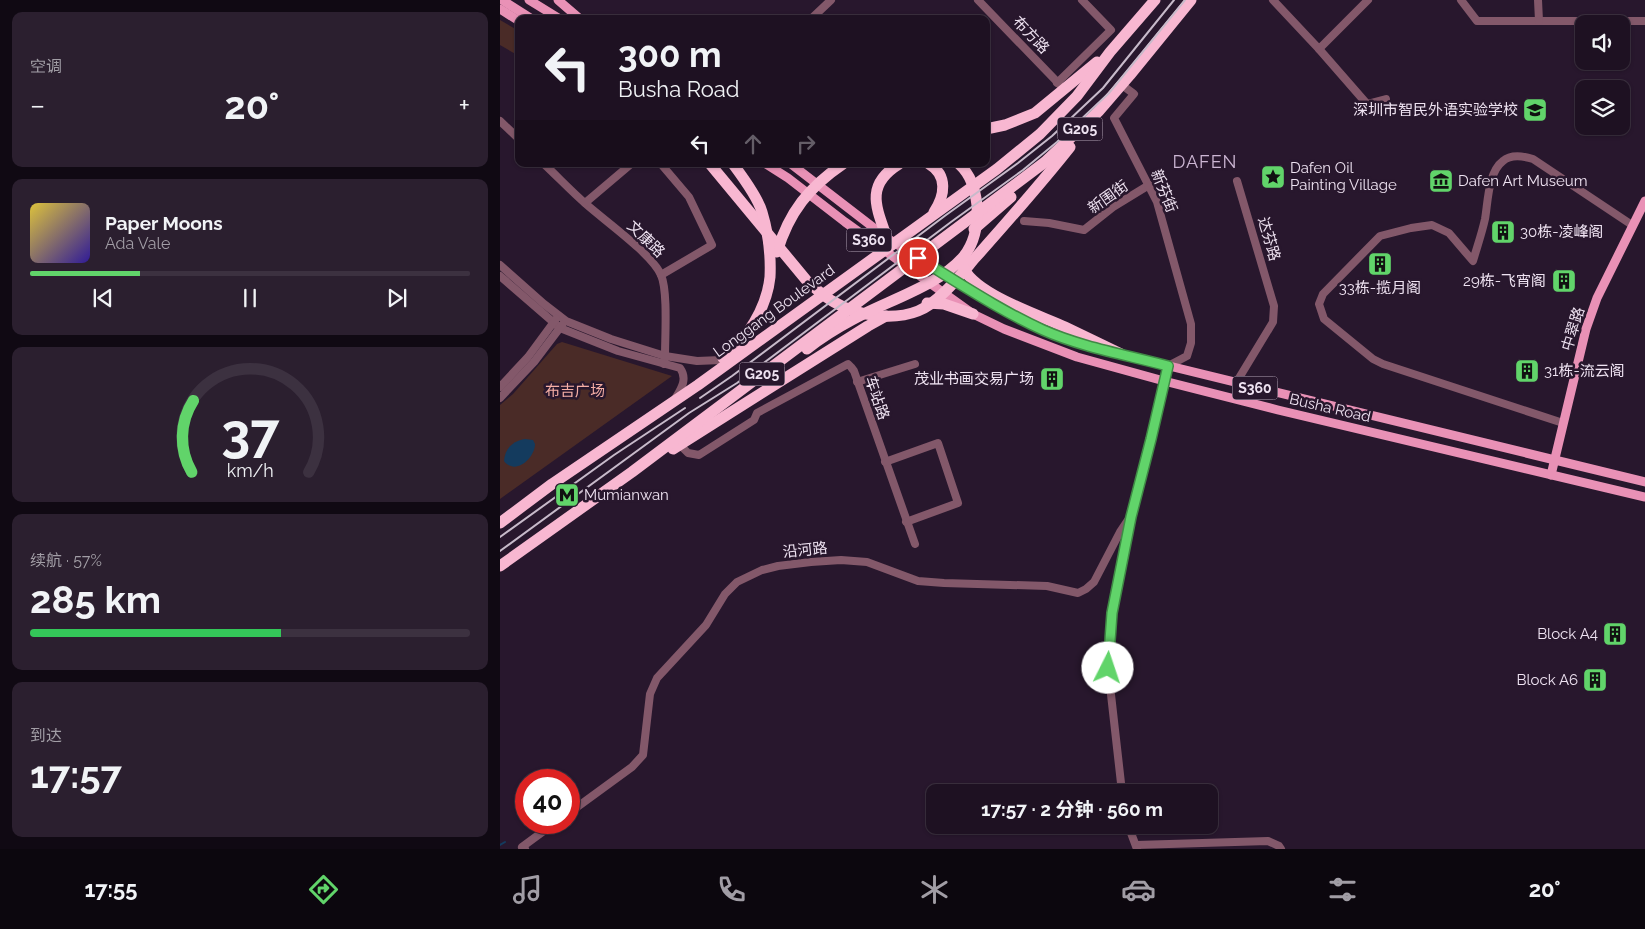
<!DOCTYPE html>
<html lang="zh">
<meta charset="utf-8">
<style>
:root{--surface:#1e1122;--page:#2b1f2f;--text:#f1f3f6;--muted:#a19da5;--line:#3c3140;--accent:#61d46a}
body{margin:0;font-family:Raleway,"Noto Sans SC",sans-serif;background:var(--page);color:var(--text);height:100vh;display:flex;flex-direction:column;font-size:19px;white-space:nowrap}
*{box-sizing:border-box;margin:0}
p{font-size:16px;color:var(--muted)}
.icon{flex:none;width:28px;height:28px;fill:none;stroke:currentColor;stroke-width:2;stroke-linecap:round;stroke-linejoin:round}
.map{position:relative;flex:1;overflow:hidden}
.side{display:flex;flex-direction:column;gap:12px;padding:12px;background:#100913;width:500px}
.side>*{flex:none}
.banner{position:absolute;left:15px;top:15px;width:475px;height:152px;border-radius:10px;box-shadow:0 1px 4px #0004,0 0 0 1px var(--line);background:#1e1122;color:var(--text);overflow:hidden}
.buttons{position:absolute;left:1075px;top:15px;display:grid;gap:10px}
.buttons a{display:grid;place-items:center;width:55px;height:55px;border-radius:10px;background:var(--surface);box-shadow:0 1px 4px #0004,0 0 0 1px var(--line);font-size:25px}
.speed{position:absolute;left:15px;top:769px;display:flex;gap:10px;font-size:25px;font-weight:700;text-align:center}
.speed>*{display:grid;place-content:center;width:65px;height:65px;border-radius:50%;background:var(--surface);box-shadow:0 1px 4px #0004,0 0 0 1px var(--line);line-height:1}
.speed .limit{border:8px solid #d22;background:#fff;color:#111}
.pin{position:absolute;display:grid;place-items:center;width:42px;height:42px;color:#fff;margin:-21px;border:2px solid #fff;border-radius:50%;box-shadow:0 1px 5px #0007}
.me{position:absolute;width:55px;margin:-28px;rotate:4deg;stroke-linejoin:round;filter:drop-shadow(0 0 4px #0008)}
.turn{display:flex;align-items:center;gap:18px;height:105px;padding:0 20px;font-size:22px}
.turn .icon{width:65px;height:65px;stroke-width:2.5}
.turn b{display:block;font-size:35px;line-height:42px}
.lanes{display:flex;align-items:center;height:48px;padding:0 20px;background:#0003;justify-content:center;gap:25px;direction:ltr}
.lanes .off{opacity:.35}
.big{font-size:38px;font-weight:700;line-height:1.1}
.side .card{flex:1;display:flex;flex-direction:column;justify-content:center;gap:8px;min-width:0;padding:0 18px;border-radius:10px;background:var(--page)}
.side .dial{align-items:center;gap:0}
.dial svg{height:130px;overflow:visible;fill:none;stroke:var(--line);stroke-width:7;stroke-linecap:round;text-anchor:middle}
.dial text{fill:var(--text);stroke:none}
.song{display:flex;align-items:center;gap:15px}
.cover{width:60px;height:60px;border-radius:8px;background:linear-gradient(135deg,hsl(50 70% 55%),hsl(250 70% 35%))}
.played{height:5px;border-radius:2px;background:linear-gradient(90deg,var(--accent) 25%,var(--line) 25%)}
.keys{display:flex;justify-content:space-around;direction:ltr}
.heat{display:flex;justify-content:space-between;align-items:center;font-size:28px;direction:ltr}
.charge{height:8px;border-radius:4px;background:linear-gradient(90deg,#34c759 57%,var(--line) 0)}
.trip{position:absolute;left:426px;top:784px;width:292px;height:50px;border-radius:10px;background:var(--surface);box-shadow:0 1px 4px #0004,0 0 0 1px var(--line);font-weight:700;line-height:50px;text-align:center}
.tabs{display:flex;height:80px;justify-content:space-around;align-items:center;background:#0c070e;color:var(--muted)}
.tabs .icon{width:35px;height:35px}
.tabs .selected{color:var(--accent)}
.tabs b{font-size:22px;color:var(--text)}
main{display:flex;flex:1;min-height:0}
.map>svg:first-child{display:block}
.green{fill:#4a2b27}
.water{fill:#143b5e}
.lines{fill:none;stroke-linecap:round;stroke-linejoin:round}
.stream{stroke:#143b5e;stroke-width:2}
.minor{stroke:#83586a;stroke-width:8}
.major{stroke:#e991b6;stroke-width:9}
.highway{stroke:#f8b7d1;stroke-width:11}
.rail{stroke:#c7baca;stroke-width:2}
.route-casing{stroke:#3f8a45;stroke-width:12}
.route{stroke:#61d46a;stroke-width:9}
.labels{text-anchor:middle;stroke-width:5;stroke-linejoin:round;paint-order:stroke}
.shield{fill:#28172d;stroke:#b3a5b6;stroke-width:1}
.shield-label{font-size:14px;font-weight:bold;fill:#eee2f1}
.street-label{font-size:15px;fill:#eee2f1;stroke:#28172d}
.poi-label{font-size:15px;fill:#eee2f1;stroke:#28172d;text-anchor:end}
.park-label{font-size:15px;fill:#f6afa6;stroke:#28172d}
.quarter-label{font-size:18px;letter-spacing:1px;fill:#ccb6d3;stroke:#28172d}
</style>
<main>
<section class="side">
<div class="card"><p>空调</p>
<div class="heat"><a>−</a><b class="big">20°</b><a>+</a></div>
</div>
<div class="card">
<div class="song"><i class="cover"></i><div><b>Paper Moons</b><p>Ada Vale</p></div></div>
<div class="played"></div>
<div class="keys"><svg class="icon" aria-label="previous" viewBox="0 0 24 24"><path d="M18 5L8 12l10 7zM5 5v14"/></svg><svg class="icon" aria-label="pause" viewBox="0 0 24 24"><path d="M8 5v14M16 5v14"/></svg><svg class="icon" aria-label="next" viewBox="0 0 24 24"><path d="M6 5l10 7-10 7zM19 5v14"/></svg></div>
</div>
<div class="card dial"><svg viewBox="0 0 100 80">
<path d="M14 69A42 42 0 1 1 86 69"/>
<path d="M14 69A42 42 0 0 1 15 25" stroke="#61d46a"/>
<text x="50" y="56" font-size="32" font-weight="700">37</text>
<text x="50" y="72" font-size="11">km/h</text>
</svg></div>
<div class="card"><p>续航 · 57%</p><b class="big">285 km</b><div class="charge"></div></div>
<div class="card"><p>到达</p><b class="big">17:57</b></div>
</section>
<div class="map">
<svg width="1145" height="849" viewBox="0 0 1145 849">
<rect width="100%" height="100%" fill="#28172d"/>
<g class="green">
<path d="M0 20 19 31V56L0 45Z"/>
<path d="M62 342 172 376 0 499V405L13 394 57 344Z"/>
</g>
<path class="water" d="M25 439 33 440 35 444C35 458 15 476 4 461 5 448 13 441 25 439Z"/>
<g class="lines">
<path class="stream" d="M0 845 5 842"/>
<g class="minor">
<path d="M478 0 564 89"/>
<path d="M773 0 819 49 868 0"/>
<path d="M961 0 977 21H1145"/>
<path d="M1038 0 1039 21"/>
<path d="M311 19 331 0"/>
<path d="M819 49 867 104 886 99"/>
<path d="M557 83 611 30 582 0"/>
<path d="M0 121 19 139"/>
<path d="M44 164C58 177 71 191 86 204 105 221 152 254 161 275 168 291 165 336 165 356L164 364"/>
<path d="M161 164 189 197 212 245 161 275"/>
<path d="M85 203 131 164"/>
<path d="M524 221 549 223 584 230 613 207 649 185"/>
<path d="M0 265 44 304 66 321 111 339 165 356 197 361 221 360"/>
<path d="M0 276 60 328 118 351 180 368C188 379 181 389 175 399"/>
<path d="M357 382 415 364"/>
<path d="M736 383 773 322 774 306 737 181"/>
<path d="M0 387 28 357 56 319"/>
<path d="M0 398 34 362 62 325"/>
<path d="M1063 423 883 364 873 359 824 319 819 304 823 294 880 236 911 228 932 225 949 233 973 261C977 247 982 233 985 219 988 202 988 172 1003 161 1011 154 1023 156 1033 159L1132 225"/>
<path d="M180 445 188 453 199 455 254 420 257 413 348 364 351 367 354 371 415 544"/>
<path d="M385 462 438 443 458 503 406 522"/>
<path d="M622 792 608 668 612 613 631 517 651 439 668 366 687 356 691 343V324L657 202 614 118 634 94 622 85"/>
<path d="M69 813 132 767 143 755 150 694 157 678 206 625 225 594 237 582 262 570 278 566 311 562 341 560 367 562 418 581 444 583 547 586 578 593 586 589 594 582 620 532 628 520"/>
<path d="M628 825 637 849"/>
<path d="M636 845 768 841 779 846 781 849"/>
<path d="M25 849 22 847 56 822"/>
</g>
<g class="major">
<path d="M2 0 32 19"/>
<path d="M29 0 60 19"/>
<path d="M58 0 80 19"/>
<path d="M0 9 19 21"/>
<path d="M266 164 288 178 345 222 473 314 504 329 577 357 664 381 778 410 1145 497"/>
<path d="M291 164 387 238 480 297 545 330 603 350"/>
<path d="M616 353 1145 482"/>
<path d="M1051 475 1086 329 1097 298 1145 201"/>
</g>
<g class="highway">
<path d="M486 129 505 125 535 113 597 62"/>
<path d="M210 164 307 281C316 289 324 297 334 302 357 316 393 321 418 311 439 303 462 273 476 257 508 221 540 185 570 147"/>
<path d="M429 164C448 175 445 196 434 212"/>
<path d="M474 229 511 197"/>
<path d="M387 238C376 207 365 185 399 164"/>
<path d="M277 252C289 212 309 187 343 164"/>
<path d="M462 264C470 293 539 315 565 327 584 336 602 345 621 354"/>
<path d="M427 303 444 304 473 314"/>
<path d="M307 349C321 338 337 328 352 320 386 301 439 286 464 256 475 242 478 222 477 205 475 189 471 175 459 164"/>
<path d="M223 358C247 340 267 307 270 277 271 256 268 232 262 212 258 198 242 176 233 164"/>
<path d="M173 449 368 326 386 316"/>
<path d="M0 523 52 484 198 385 497 169 540 134 577 96 610 52 655 0"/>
<path d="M0 566 132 472 545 162 599 111 630 75 691 0"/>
</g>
<g class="rail">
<path d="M200 398 232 376 446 215 518 163 552 136 603 88 674 0"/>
<path d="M0 537 114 455 185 408"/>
<path d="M0 551 189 413 237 383 451 222 523 170 557 142 609 93 685 0"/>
</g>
</g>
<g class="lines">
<defs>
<path id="route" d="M418 258C459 283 499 310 543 330 581 347 627 355 668 366L651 439 631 517 612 613 608 668"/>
</defs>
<use href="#route" class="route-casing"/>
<use href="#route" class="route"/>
</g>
<defs>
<symbol id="school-square" viewBox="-11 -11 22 22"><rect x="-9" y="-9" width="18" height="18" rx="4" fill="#61d46a" stroke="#28172d"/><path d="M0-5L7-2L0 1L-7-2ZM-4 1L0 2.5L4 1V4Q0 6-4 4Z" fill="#111"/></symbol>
<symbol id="sight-square" viewBox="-11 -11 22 22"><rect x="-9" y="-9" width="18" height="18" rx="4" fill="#61d46a" stroke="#28172d"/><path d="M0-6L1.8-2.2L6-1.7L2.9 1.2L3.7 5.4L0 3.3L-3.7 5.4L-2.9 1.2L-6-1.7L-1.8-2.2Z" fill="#111"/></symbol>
<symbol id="museum-square" viewBox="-11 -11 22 22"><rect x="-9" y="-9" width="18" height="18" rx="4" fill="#61d46a" stroke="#28172d"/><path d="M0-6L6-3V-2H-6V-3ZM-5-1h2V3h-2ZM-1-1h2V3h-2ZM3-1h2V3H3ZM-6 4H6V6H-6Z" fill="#111"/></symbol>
<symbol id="building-square" viewBox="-11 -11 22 22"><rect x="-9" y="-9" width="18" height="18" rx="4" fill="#61d46a" stroke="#28172d"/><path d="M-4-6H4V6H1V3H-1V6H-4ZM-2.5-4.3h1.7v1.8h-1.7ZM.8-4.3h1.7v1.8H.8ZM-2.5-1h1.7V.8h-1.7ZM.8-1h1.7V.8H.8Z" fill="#111"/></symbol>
<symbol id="metro-square" viewBox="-11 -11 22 22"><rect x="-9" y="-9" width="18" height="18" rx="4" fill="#61d46a" stroke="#28172d"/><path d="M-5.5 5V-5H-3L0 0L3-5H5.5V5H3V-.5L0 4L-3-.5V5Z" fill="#111"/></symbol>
</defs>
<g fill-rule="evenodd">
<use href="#school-square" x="1021" y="96" width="28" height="28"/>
<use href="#sight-square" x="759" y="163" width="28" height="28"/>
<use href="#museum-square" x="927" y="167" width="28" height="28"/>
<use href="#building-square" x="989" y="218" width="28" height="28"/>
<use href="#building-square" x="866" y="250" width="28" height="28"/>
<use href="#building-square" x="1050" y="267" width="28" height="28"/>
<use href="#building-square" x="1013" y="357" width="28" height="28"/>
<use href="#building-square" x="538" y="365" width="28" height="28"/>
<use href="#metro-square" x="53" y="481" width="28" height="28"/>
<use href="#building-square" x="1101" y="620" width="28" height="28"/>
<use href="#building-square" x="1081" y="666" width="28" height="28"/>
</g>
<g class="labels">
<g class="shield">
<rect x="557.5" y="117.5" width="45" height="23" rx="4"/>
<rect x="346.5" y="228.5" width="45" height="23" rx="4"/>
<rect x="239.5" y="362.5" width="45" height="23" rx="4"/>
<rect x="732.5" y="376.5" width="45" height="23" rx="4"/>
</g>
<g class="shield-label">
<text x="580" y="134">G205</text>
<text x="369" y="245">S360</text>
<text x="262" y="379">G205</text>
<text x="755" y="393">S360</text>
</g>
<g class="street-label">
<text transform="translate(531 35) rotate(46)" y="5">布方路</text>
<text transform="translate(664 191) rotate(68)" y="5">新芬街</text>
<text transform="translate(608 197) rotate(-35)" y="5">新围街</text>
<text transform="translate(146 239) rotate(44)" y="5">文康路</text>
<text transform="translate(769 239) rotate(74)" y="5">达芬路</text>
<text transform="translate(274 311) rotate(-36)" y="5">Longgang Boulevard</text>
<text transform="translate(1073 329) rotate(-73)" y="5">中翠路</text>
<text transform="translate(377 398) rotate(71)" y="5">车站路</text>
<text transform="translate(830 408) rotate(13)" y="5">Busha Road</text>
<text transform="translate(305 550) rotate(-6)" y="5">沿河路</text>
</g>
<g class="poi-label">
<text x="1018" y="115">深圳市智民外语实验学校</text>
<text x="790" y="173" text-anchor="start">Dafen Oil<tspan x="790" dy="17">Painting Village</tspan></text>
<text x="958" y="186" text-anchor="start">Dafen Art Museum</text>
<text x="1020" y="237" text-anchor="start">30栋-凌峰阁</text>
<text x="1046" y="286">29栋-飞宵阁</text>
<text x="880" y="293" text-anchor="middle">33栋-揽月阁</text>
<text x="1044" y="376" text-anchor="start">31栋-流云阁</text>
<text x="534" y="384">茂业书画交易广场</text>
<text x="84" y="500" text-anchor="start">Mumianwan</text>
<text x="1098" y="639">Block A4</text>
<text x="1078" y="685">Block A6</text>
</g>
<g class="park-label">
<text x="75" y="396">布吉广场</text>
</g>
<g class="quarter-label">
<text x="705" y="168">DAFEN</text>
</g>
</g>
</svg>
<div class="buttons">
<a><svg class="icon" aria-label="sound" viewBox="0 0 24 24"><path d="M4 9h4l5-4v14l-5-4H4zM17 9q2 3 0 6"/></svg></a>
<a><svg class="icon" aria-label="layers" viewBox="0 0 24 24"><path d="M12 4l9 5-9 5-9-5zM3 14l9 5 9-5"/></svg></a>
</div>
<div class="speed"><div class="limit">40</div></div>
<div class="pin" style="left:418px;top:258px;background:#d93025"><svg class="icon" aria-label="arrive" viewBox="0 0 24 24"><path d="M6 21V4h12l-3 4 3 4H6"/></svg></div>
<svg class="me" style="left:608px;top:668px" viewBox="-20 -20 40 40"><circle r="19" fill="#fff"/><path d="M0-13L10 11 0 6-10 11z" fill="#61d46a"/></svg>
<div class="trip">17:57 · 2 分钟 · 560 m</div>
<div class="banner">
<div class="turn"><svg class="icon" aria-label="left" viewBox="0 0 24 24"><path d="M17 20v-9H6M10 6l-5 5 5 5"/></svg><div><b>300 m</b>Busha Road</div></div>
<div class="lanes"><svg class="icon" aria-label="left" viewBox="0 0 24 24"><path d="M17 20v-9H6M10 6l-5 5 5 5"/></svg><svg class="icon off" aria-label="ahead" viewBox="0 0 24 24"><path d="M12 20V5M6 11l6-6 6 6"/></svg><svg class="icon off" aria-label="right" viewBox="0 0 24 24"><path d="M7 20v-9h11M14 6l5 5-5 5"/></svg></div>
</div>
</div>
</main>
<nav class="tabs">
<b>17:55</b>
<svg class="icon selected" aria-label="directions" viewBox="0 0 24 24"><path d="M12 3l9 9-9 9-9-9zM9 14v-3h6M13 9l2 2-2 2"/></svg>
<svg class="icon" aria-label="music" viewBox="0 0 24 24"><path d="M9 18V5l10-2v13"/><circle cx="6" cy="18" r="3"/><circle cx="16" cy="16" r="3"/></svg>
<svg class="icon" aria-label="phone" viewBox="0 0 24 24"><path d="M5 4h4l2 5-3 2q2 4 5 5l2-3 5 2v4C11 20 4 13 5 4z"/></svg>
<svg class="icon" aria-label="climate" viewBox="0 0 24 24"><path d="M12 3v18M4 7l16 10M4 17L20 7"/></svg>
<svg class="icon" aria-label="car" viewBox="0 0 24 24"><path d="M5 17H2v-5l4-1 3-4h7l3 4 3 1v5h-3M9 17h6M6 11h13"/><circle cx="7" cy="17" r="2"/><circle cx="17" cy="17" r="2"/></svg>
<svg class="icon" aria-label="filters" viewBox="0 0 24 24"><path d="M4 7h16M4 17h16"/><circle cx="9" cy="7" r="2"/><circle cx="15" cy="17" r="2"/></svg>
<b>20°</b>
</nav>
